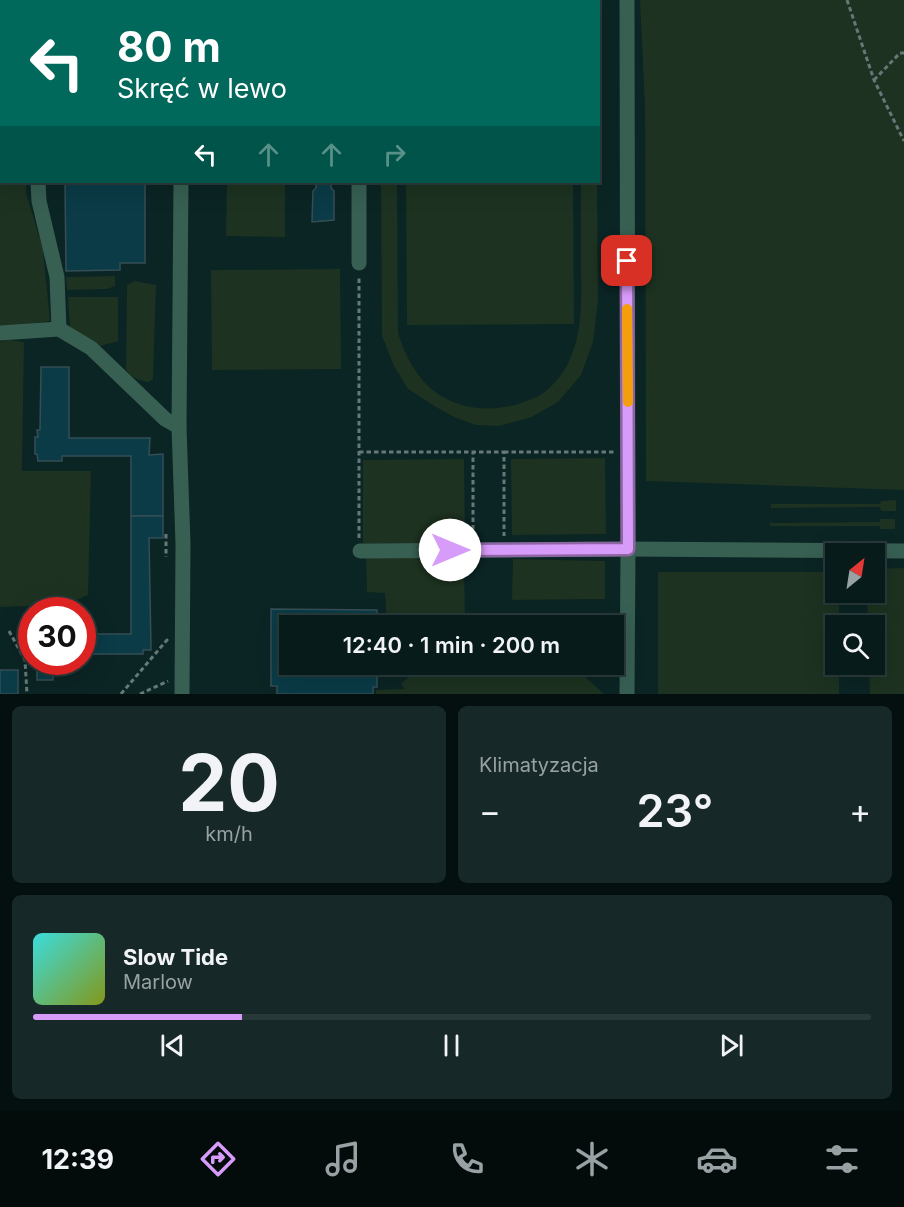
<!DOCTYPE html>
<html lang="pl">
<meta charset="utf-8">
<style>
:root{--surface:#081b1b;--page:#162828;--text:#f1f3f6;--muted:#98a1a3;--line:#29393a;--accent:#d79bf9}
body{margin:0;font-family:Inter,sans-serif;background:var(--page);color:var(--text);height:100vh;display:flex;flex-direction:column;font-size:22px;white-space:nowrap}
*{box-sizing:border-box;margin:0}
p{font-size:20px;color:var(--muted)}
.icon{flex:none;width:33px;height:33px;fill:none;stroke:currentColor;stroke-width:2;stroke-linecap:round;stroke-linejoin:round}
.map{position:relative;height:694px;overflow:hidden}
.drawer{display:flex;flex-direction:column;gap:12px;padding:12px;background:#040f0f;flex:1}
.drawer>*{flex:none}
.banner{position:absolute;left:0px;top:0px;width:600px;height:183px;box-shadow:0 6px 24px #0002,0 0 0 2px var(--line);background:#00695c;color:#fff;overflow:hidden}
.needle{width:39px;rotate:30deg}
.buttons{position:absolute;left:825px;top:543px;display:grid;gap:12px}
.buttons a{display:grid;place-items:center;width:60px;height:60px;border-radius:0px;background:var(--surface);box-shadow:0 6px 24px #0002,0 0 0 2px var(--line);font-size:30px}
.speed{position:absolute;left:18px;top:597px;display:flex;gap:12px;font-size:30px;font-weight:700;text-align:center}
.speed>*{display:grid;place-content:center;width:78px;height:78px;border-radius:50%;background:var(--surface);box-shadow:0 6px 24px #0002,0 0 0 2px var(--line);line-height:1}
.speed .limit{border:9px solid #d22;background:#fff;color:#111}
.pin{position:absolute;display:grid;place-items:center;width:51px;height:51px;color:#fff;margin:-26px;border-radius:12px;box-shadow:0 3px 9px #0006}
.me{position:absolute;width:66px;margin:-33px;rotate:90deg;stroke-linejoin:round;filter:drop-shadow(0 0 4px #0008)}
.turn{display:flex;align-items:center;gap:21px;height:126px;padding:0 18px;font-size:27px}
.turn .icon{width:78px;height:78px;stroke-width:2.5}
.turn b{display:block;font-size:42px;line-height:51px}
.lanes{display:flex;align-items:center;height:57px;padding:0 18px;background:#0003;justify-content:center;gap:30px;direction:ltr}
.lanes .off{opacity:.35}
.big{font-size:45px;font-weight:600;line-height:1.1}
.drawer .card{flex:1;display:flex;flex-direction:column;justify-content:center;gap:9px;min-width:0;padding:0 21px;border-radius:9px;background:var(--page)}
.drawer .dial{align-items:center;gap:0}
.dial b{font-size:78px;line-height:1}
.song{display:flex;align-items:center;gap:18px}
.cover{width:72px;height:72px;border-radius:9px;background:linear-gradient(135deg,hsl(180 70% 55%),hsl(70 70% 35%))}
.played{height:6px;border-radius:3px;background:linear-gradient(90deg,var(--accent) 25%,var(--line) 25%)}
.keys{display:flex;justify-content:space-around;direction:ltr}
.heat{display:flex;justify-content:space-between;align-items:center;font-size:33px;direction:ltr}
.drawer .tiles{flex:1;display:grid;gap:12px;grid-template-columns:1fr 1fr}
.card:last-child{grid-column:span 2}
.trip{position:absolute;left:279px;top:615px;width:345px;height:60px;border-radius:0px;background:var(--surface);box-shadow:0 6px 24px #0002,0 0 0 2px var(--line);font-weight:600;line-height:60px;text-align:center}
.tabs{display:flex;height:96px;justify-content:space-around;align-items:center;background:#030b0b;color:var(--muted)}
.tabs .icon{width:42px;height:42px}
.tabs .on{color:var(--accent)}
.tabs b{font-size:27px;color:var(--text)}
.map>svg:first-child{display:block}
.green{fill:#1d3220}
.building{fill:#0a3b46;stroke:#364e55;stroke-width:1.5}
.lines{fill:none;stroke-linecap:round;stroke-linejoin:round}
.path{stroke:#657979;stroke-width:3;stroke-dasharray:4.5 3;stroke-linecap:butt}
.minor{stroke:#375f52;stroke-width:15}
.route-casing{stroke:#8c65a2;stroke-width:15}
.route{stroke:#d79bf9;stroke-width:10}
.slow{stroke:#f59e0b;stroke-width:10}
</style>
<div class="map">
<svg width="904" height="694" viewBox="0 0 904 694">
<rect width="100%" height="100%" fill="#0b2424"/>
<g class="green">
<path d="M0 0H174V2H2V182H26V193L43 249 50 321 0 328Z"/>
<path d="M640 0H904V490L646 481 645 107Z"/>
<path d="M227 182H285V237L226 236Z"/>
<path d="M381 182H397L398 333C405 355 416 377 434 391 461 412 499 413 529 400 533 398 538 397 542 394 553 386 565 372 570 359 583 330 581 299 581 269 581 240 581 211 581 182H597L598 301 593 342 581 375 558 402 532 417 499 426 476 425 454 417 436 407 408 389 394 366 382 336Z"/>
<path d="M406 182H573L574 324 407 325Z"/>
<path d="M340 269 341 369 212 370 211 270Z"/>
<path d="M115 276V286L107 289 67 290 66 277Z"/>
<path d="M135 281 156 285 153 379 149 382C139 381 130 377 126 369L127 285Z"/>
<path d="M68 297H118V341L100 346 93 340 70 330Z"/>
<path d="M9 340 24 342 22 471H91L88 595 65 605 0 607V342Z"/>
<path d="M605 458 606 534 512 535 511 459Z"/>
<path d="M464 459 465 543H363V460Z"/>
<path d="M896 500V511H881L880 507 771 508V504H880L881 501Z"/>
<path d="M880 519H895V529H880V526H770V523L880 522Z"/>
<path d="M366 558H464L465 625H387L385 593 367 592Z"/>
<path d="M513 559 605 561V599L512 600Z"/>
<path d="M904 568V694H870L869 665 874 664V626L868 625 867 593 874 592 875 569Z"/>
<path d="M658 572H835L836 592 839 593V625L836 626V664L839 665V694H658Z"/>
<path d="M423 664 569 665 584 676 604 694H376V690L405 689 401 684Z"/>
</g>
<g class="building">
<rect x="203" y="0" width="44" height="2"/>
<rect x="247" y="0" width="43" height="2"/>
<rect x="290" y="0" width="41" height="2"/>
<path d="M65 182H145V263H120V270L66 271Z"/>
<path d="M316 182H331V188L334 191V220L312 222 313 191 316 188Z"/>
<path d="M41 367H69V438H150L149 455 163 454V516H131V456H62V461H38L37 454H35V437H38L37 430H40Z"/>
<path d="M131 516H163V538H149L151 650H143V654H82V634H131Z"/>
<path d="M271 609 377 610V626H290V664H377V687H373V694H277V686H271Z"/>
<rect x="37" y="662" width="16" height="18"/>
<rect x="584" y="664" width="14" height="9"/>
<rect x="0" y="670" width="18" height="24"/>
</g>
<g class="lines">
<g class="path">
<path d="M847 0 874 80 904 141"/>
<path d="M874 80 900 53H904"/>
<path d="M359 452H504V536"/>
<path d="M504 452H614"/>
<path d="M166 534V557"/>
<path d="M473 537V453"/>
<path d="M359 538V277"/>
<path d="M9 631 25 660 27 694"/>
<path d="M121 694 167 640V641"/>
<path d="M140 694 168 681"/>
</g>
<g class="minor">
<path d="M184 0V2"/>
<path d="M627 0 628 549 627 694"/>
<path d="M360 2V0"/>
<path d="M38 182 39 201 57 277 59 329"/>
<path d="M359 182V263"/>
<path d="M0 333 59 329 91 348 165 419 179 427 183 544 182 694"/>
<path d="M179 427 181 182"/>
<path d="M360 551 628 549 904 551"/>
</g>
</g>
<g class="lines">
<defs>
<path id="route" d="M450 550 628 549 627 261"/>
</defs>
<use href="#route" class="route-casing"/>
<use href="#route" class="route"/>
<path class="slow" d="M627 309 628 402"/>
</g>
</svg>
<div class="buttons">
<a><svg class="needle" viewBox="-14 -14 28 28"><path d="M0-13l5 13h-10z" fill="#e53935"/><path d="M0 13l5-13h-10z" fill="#98a1a3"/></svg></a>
<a><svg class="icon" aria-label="search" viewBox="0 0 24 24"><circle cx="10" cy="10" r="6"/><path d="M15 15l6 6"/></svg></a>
</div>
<div class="speed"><div class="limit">30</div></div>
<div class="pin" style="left:627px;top:261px;background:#d93025"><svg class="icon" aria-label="arrive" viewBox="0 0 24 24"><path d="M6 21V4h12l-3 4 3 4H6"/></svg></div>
<svg class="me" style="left:450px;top:550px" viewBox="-20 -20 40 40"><circle r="19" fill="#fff"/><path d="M0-13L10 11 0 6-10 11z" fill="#d79bf9"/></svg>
<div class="trip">12:40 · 1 min · 200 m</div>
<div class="banner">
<div class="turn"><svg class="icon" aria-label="left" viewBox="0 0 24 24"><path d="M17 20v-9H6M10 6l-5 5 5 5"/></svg><div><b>80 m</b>Skręć w lewo</div></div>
<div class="lanes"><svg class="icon" aria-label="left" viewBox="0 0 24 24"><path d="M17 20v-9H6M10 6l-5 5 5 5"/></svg><svg class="icon off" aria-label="ahead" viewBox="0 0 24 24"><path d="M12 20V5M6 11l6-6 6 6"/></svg><svg class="icon off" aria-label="ahead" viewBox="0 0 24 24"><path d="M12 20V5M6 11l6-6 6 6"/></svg><svg class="icon off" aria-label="right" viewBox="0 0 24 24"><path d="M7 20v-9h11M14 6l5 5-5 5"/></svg></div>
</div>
</div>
<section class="drawer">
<div class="tiles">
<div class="card dial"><b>20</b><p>km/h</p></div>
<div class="card"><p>Klimatyzacja</p>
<div class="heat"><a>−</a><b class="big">23°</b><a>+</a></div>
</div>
<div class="card">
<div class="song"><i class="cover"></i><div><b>Slow Tide</b><p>Marlow</p></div></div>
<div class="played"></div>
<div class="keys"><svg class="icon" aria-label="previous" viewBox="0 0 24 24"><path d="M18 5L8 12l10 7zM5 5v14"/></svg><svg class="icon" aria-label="pause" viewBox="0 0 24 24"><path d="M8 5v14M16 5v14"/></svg><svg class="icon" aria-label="next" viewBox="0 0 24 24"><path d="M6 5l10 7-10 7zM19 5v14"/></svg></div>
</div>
</div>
</section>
<nav class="tabs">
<b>12:39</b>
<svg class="icon on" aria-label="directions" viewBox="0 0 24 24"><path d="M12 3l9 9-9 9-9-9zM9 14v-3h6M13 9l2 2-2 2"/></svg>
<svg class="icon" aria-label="music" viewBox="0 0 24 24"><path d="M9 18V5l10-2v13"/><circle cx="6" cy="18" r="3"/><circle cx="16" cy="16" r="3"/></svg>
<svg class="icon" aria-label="phone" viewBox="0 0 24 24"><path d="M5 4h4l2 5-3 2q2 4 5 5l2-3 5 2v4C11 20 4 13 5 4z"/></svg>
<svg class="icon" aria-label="climate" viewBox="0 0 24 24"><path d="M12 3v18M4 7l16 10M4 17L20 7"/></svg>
<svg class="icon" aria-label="car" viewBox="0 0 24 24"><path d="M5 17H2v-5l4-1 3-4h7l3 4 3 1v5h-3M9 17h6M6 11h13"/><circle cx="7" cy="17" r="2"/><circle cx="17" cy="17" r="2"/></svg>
<svg class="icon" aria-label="filters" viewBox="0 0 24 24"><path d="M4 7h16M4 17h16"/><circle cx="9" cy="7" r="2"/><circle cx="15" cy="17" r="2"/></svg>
</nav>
